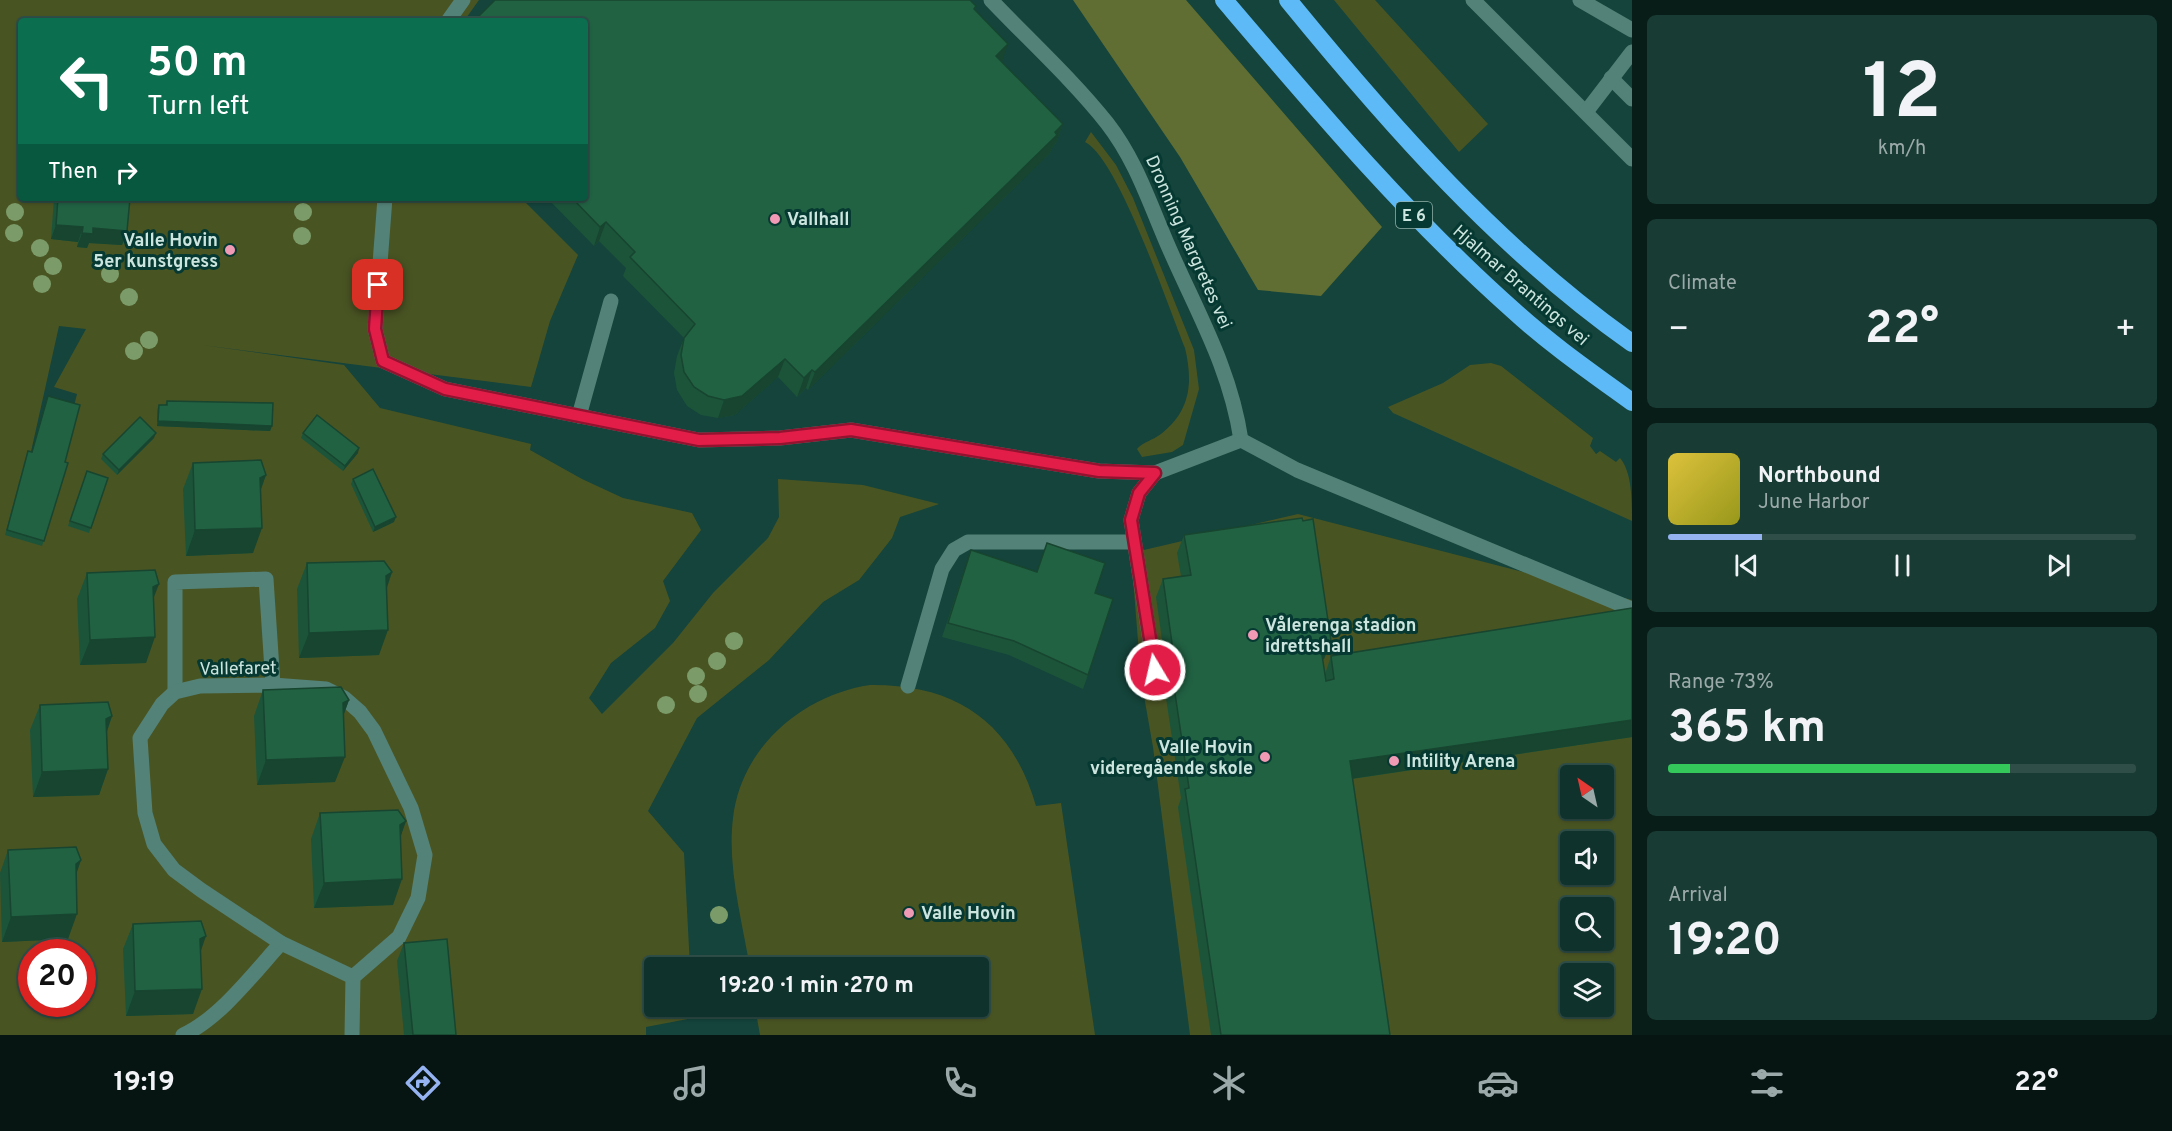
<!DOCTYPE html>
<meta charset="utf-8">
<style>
:root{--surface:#0f332c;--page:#183b34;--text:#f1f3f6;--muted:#9baaa9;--line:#2f4e48;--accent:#95b2f1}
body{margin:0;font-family:Overpass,sans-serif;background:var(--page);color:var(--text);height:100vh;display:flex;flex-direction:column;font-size:22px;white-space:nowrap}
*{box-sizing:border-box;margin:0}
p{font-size:20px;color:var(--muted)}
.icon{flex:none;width:33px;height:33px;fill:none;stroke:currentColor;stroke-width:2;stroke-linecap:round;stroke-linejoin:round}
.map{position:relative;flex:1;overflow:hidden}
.side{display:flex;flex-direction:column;gap:15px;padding:15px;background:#081c18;width:540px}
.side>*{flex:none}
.guide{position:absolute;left:18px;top:18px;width:570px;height:183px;border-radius:6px;box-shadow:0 2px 4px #0004,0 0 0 2px var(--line);background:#0b6e4f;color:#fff;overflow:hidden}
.needle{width:39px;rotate:326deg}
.tools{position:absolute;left:1560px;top:765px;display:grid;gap:12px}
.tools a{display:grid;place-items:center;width:54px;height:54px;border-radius:6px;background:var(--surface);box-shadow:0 2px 4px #0004,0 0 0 2px var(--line);font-size:30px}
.speed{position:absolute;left:18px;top:939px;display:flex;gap:12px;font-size:30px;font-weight:700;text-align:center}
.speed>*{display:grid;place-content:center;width:78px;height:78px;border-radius:50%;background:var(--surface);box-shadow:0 2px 4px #0004,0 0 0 2px var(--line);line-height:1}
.speed .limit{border:9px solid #d22;background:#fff;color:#111}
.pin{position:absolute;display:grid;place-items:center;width:51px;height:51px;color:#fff;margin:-26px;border-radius:12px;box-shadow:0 3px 9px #0006}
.me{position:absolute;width:66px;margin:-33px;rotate:351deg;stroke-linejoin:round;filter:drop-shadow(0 0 4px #0008)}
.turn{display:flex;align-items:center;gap:21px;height:126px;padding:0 30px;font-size:27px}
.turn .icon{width:78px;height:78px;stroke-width:2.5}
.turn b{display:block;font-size:42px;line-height:51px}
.then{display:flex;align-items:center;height:57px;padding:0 30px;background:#0003;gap:12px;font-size:22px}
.big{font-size:45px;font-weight:700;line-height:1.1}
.side .widget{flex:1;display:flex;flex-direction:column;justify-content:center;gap:9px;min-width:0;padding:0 21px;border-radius:9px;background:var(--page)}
.side .dial{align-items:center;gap:0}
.dial b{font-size:78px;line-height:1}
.song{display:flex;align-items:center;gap:18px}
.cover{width:72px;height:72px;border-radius:9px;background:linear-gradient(135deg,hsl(50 70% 55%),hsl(60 70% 35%))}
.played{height:6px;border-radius:3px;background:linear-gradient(90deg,var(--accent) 20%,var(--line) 20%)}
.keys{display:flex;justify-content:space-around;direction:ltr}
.heat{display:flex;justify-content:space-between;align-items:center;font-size:33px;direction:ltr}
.charge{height:9px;border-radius:4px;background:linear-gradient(90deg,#34c759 73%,var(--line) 0)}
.trip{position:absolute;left:644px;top:957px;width:345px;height:60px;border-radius:6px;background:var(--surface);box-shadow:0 2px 4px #0004,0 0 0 2px var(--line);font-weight:700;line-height:60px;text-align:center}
.tabs{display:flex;height:96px;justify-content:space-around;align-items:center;background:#061412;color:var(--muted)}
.tabs .icon{width:42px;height:42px}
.tabs .active{color:var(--accent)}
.tabs b{font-size:27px;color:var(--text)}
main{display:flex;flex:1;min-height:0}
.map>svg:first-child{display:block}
.green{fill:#495423;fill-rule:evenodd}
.forest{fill:#606d33}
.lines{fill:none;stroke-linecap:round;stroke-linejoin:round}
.minor{stroke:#538278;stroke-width:15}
.highway{stroke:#5dbaf6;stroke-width:18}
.tree{fill:#7b9b68}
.wall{fill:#1c543a}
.shaded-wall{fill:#17452f}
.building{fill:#216243;stroke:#17452f;stroke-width:1.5}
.route-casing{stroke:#92132f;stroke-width:15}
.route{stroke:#e11d48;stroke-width:10}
.poi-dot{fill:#f09ab5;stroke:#053931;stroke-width:2}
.labels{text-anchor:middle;stroke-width:6;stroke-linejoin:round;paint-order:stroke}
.shield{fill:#053931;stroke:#91b1ab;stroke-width:1.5}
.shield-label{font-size:16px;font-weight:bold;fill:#cde5df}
.poi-label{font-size:18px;font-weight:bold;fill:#cde5df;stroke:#053931;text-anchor:start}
.street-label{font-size:18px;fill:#cde5df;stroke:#053931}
</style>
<main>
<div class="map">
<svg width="1632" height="1035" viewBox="0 0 1632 1035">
<rect width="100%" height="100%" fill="#14443b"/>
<g class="green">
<path d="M0 0H479L464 21H21V198H521L578 255 550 321 531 387 202 345 344 365 380 408 531 444 530 450 582 479 623 498 692 513 701 530 663 581 670 601 655 628 611 663 589 698 602 714 673 643 713 593 768 538 779 517 778 479 863 485 939 504 900 517 892 538 859 580 823 602 769 660 697 718 648 811 684 853 690 967 654 968V1006L692 1007 693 1018 646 1027V1035H0ZM59 326 86 329 54 387 77 394 40 542 12 537ZM32 952H82V1004H32Z"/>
<path d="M1334 0H1375L1488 124 1459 152Z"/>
<path d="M1091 132 1116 165 1133 198 1194 350 1199 389 1183 445 1172 452 1142 457 1137 449C1143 442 1153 440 1161 434 1191 411 1193 382 1185 348 1169 309 1118 158 1085 142Z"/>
<path d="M1491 363 1501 366 1593 438 1590 446 1596 454 1600 451 1616 462 1620 458C1632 472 1632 500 1632 521L1393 413 1388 407 1443 383 1470 365Z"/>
<path d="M1298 514 1632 600V1035H1190L1153 747 1141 679 1131 553ZM1570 776H1604V808H1570ZM1570 842H1604V874H1570ZM1570 908H1604V940H1570ZM1570 974H1604V1006H1570Z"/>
<path d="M870 685C957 684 1012 723 1036 806L1061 803 1095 1035H760L755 1007 978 1006V968H750C742 920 727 867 733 818 741 747 803 695 870 685Z"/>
</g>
<path class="forest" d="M1073 0H1186L1382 227 1321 296 1258 290 1180 157Z"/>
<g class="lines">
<g class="minor">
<path d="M991 0C1029 40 1072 79 1107 123 1135 159 1148 199 1166 241 1195 309 1230 366 1241 440"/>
<path d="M1473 0 1632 159"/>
<path d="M1580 0 1632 30"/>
<path d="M448 21 463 0"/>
<path d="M1611 78 1632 99"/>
<path d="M1586 112 1632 52"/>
<path d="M385 198 375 329 383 361 445 389 699 440 780 438 851 430 1099 471 1155 473 1241 440 1297 470 1632 609"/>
<path d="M579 416 611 301"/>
<path d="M1155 473 1139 493 1131 520 1158 691"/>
<path d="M908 686 942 569 954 550 968 542H1134"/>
<path d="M175 692V582L266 579 273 685"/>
<path d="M183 1035C219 1019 254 973 281 943"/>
<path d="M352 1035 353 977 399 937 418 898 425 855 411 808 374 731 360 712 344 698 326 689 273 685 200 686 175 692 162 704 140 738 145 813 154 844 174 870 201 890 281 943 353 977"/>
</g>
<g class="highway">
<path d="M1224 0C1316 108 1407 216 1513 310 1550 344 1592 373 1632 402"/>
<path d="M1288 0C1390 125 1500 250 1632 343"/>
</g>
</g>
<g class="tree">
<circle cx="15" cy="212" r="9"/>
<circle cx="303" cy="212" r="9"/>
<circle cx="14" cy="233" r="9"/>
<circle cx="302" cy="236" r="9"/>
<circle cx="40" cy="248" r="9"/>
<circle cx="53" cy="266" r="9"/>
<circle cx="110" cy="274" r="9"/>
<circle cx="42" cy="284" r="9"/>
<circle cx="129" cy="297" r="9"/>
<circle cx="149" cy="340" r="9"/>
<circle cx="134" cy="351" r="9"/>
<circle cx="734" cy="641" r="9"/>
<circle cx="717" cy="661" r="9"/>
<circle cx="696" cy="676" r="9"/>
<circle cx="698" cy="694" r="9"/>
<circle cx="666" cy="705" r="9"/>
<circle cx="719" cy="915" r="9"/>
</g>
<g class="wall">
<path d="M976 6 975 10 1002 62 1063 124 1056 143 1053 146 1050 153 808 390 806 388 797 397 778 377 735 415 718 418 701 415 687 406 677 390 674 373 677 356 684 338 623 276 626 268 599 241 594 246 547 198H585Z"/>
<path d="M54 198H130L127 231 122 245 89 243 87 248 77 247 78 242 51 239Z"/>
<path d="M167 401 272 426 270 431 157 426V410L159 405H165Z"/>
<path d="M303 433 358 453 343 471 301 438Z"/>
<path d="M154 438 117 475 101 459 103 454Z"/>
<path d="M28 451 68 463 42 546 5 535Z"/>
<path d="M193 463 266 475 261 489 253 553 186 556 183 489Z"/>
<path d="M87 471 108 478 89 533 68 526Z"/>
<path d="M353 479 394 522 373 532 351 484Z"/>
<path d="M1184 535 1331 641 1324 659H1322L1325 674 1331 656 1632 737 1352 779 1390 1035H1211L1178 807 1181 798 1166 698 1169 690 1156 597 1163 579 1181 576 1177 553Z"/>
<path d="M1047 543 1095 593 1088 675 1083 689 1009 655 942 637 971 550 1037 572Z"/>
<path d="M307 563 392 572 387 588 379 655 299 658 297 589Z"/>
<path d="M87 573 154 597 146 663 80 665 77 599Z"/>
<path d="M263 690 349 700 343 716 335 782 257 785 254 716Z"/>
<path d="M40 705 112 716 107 732 108 769 99 795 33 797 30 730Z"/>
<path d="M320 813 406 821 400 837 393 905 314 908 311 839Z"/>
<path d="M8 850 81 860 76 875 68 939 2 942 0 873Z"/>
<path d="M133 924 201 951 193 1014 126 1016 123 949Z"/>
<path d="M404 943 456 1035H404L397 961Z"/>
</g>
<g class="shaded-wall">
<path d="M1008 44 1002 62 996 56Z"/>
<path d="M1063 124 1056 143 1053 146 1050 153 808 390 815 372Z"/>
<path d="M606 222 599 241 594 246 600 227Z"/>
<path d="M56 225 83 227 78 242 51 239Z"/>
<path d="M93 228 127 231 122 245 89 243 87 248 77 247 82 233Z"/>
<path d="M785 359 778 377 735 415 718 418 724 400Z"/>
<path d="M812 370 806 388 797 397 804 378Z"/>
<path d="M158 421 272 426 270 431 157 426Z"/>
<path d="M156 433 154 438 117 475 119 470Z"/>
<path d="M359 448 358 453 343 471 345 466Z"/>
<path d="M266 475 257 500 260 478Z"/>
<path d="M396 517 394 522 373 532 375 527Z"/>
<path d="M262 528 253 553 186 556 195 530Z"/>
<path d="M392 572 383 598 386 576Z"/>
<path d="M159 584 149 610 153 587Z"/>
<path d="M388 630 379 655 299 658 309 633Z"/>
<path d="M155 637 146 663 80 665 90 640Z"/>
<path d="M1331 641 1324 659 1313 660 1320 642Z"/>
<path d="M349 700 340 725 343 703Z"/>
<path d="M112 716 103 742 106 719Z"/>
<path d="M1632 720V737L1343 780 1350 761Z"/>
<path d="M345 757 335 782 257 785 266 760Z"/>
<path d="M108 769 99 795 33 797 42 772Z"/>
<path d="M406 821 397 847 400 825Z"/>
<path d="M81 860 72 886 76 864Z"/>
<path d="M402 879 393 905 314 908 324 883Z"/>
<path d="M77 914 68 939 2 942 11 917Z"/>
<path d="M206 936 197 962 200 939Z"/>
<path d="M202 989 193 1014 126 1016 135 991Z"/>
</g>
<g class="building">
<path d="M495 0H970L976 6 974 9 1008 44 996 56 1063 124 1055 132 1057 135 815 372 812 370 804 378 785 359 742 396 724 400 708 396 694 387 684 372 681 355 684 338 695 324 630 257 635 252 606 222 600 227 572 198H585V21H474Z"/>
<path d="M58 198H130L127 231 93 228V234L82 233 83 227 56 225Z"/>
<path d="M48 396 80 405 65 462 68 463 44 541 7 530 28 451 32 452Z"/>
<path d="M167 401 273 403 272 426 158 421 159 405H167Z"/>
<path d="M317 415 359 448 345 466 303 433Z"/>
<path d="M140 417 156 433 119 470 103 454Z"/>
<path d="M261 460 266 475 260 478 262 528 195 530 193 463Z"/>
<path d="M373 469 396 517 375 527 353 479Z"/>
<path d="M87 471 108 478 91 528 70 521Z"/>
<path d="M1302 518 1303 521 1313 519 1331 641 1320 642 1326 681 1334 679 1331 656 1632 608V720L1350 761 1390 1035H1221L1185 789 1189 788 1173 680 1177 679 1163 579 1191 575 1184 535Z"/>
<path d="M1047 543 1105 563 1095 593 1113 599 1088 675 1014 641 948 623 971 550 1037 572Z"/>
<path d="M384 561 392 572 386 576 388 630 309 633 307 563Z"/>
<path d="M155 570 159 584 153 587 155 637 90 640 87 573Z"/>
<path d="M341 687 349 700 343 703 345 757 266 760 263 690Z"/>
<path d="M108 702 112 716 106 719 108 769 42 772 40 705Z"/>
<path d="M398 810 406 821 400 825 402 879 324 883 320 813Z"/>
<path d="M76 847 81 860 76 864 77 914 11 917 8 850Z"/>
<path d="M201 921 206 936 200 939 202 989 135 991 133 924Z"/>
<path d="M447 939 456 1035H413L404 943Z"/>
</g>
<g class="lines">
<defs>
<path id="route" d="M378 285 375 329 383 361 445 389 699 440 780 438 851 430 1099 471 1155 473 1139 493 1131 520 1155 670"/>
</defs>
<use href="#route" class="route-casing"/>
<use href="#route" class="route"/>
</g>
<g class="poi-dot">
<circle cx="775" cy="219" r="6"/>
<circle cx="230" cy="250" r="6"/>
<circle cx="1253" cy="635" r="6"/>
<circle cx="1265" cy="757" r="6"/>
<circle cx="1394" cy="761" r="6"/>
<circle cx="909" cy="913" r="6"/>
</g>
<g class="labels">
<rect class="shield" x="1396" y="202" width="36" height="26" rx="4.5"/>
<g class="shield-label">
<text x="1414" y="221">E 6</text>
</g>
<g class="poi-label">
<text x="787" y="225">Vallhall</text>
<text x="218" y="246" text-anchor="end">Valle Hovin<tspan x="218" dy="21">5er kunstgress</tspan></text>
<text x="1265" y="631">Vålerenga stadion<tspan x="1265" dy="21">idrettshall</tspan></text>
<text x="1253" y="753" text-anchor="end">Valle Hovin<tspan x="1253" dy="21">videregående skole</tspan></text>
<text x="1406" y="767">Intility Arena</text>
<text x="921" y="919">Valle Hovin</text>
</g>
<g class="street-label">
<text transform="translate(1189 242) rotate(66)" y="6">Dronning Margretes vei</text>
<text transform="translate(1521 285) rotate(41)" y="6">Hjalmar Brantings vei</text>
<text transform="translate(238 668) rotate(-1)" y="6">Vallefaret</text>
</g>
</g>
</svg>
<div class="tools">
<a><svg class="needle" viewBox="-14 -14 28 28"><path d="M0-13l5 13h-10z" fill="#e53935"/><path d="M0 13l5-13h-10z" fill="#9baaa9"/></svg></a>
<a><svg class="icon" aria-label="sound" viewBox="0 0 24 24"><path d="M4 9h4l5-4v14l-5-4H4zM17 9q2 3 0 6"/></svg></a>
<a><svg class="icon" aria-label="search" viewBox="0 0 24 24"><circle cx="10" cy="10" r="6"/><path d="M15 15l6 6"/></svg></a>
<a><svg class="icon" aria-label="layers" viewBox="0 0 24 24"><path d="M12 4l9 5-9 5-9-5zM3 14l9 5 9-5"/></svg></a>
</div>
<div class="speed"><div class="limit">20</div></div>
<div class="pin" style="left:378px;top:285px;background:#d93025"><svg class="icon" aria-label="arrive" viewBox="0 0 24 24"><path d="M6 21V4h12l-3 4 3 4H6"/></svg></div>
<svg class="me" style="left:1155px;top:670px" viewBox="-20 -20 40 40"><circle r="17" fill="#e11d48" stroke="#fff" stroke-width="3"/><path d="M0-11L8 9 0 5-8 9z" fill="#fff"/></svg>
<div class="trip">19:20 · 1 min · 270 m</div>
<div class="guide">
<div class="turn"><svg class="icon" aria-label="left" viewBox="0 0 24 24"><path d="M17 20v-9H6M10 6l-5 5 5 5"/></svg><div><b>50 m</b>Turn left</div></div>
<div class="then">Then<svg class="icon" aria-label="right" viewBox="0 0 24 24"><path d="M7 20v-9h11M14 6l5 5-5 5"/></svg></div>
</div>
</div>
<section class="side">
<div class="widget dial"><b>12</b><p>km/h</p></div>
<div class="widget"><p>Climate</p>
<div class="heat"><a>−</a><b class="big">22°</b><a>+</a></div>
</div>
<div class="widget">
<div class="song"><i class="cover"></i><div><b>Northbound</b><p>June Harbor</p></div></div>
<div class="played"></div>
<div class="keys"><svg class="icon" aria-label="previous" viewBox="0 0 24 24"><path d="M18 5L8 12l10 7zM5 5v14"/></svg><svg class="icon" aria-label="pause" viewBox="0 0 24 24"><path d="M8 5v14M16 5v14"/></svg><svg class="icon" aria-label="next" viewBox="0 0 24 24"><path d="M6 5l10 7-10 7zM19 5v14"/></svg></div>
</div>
<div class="widget"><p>Range · 73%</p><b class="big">365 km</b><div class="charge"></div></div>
<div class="widget"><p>Arrival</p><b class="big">19:20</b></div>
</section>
</main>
<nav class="tabs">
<b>19:19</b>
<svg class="icon active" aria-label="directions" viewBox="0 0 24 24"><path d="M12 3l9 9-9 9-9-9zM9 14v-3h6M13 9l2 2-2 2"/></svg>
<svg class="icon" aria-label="music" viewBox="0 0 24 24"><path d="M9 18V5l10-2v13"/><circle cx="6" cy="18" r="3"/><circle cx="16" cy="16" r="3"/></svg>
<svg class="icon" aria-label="phone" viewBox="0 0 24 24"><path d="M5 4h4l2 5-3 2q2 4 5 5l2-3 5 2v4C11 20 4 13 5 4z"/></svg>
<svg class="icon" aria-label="climate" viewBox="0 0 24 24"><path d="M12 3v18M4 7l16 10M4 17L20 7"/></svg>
<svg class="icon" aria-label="car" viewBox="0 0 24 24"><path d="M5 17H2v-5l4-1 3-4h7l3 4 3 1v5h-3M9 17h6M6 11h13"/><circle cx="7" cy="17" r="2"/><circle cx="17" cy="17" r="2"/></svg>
<svg class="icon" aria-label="filters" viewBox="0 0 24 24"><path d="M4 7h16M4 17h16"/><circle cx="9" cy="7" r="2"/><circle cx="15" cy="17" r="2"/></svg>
<b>22°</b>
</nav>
